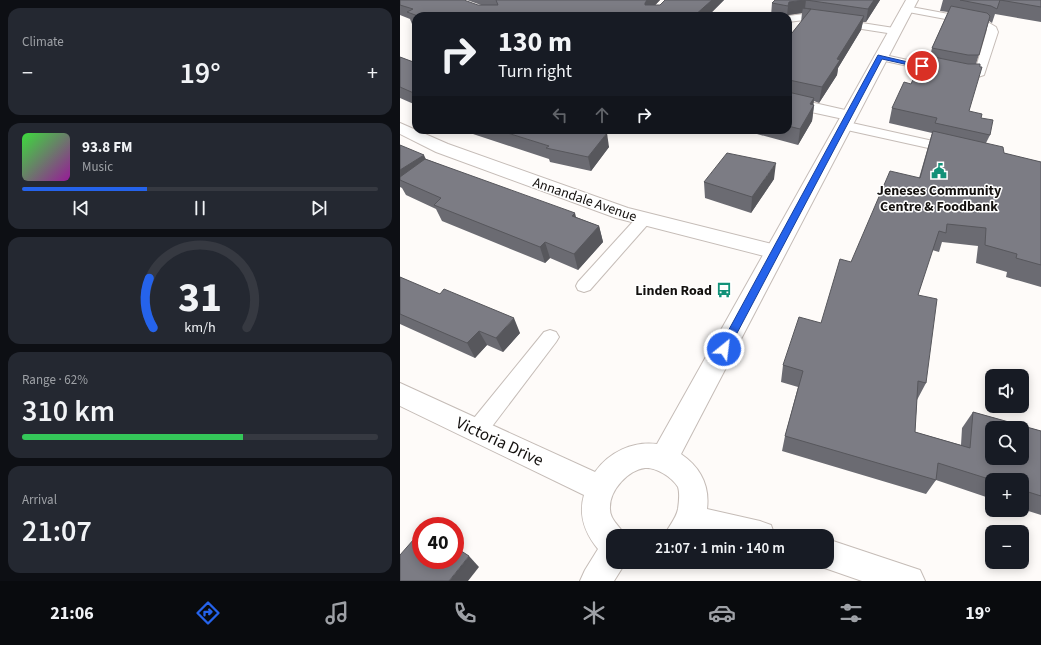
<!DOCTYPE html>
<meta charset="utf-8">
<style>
:root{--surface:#171b24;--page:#242831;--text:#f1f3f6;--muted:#9ea1a6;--line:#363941;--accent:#2563eb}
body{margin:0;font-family:"Source Sans 3",sans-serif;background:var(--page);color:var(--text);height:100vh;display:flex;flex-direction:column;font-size:15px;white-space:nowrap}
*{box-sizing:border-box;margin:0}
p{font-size:13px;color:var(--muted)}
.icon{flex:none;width:22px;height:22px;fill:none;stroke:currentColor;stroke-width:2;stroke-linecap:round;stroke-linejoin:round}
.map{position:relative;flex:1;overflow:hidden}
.panel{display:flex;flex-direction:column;gap:8px;padding:8px;background:#0d0f14;width:400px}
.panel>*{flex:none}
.hud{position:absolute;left:12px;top:12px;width:380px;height:122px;border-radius:12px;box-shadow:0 2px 10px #0003;background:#171b24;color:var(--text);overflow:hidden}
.tools{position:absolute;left:585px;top:369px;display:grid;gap:8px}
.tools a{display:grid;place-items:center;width:44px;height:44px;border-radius:8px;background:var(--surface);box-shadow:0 2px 10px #0003;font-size:20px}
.speed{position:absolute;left:12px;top:517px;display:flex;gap:8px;font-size:20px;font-weight:700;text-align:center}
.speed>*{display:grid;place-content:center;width:52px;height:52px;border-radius:50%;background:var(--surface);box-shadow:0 2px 10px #0003;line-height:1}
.speed .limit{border:6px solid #d22;background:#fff;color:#111}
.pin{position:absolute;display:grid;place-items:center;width:34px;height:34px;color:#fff;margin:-17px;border:2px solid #fff;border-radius:50%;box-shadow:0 1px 4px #0007}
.me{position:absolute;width:44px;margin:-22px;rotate:29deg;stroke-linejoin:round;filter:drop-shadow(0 0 3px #0008)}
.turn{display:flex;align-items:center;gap:14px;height:84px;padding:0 20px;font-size:18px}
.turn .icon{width:52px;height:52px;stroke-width:2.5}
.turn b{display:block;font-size:28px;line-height:34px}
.lanes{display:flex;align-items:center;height:38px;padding:0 20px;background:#0003;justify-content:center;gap:20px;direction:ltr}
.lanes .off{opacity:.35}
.big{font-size:30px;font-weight:600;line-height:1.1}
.panel .card{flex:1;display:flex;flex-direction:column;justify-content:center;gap:6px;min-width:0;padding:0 14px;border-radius:12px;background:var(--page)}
.panel .dial{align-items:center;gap:0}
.dial svg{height:104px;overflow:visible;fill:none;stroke:var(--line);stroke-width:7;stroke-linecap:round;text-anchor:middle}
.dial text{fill:var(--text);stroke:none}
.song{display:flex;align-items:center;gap:12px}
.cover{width:48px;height:48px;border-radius:6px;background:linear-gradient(135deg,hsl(120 70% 55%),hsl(300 70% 35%))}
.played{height:4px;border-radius:2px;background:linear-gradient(90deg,var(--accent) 35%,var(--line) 35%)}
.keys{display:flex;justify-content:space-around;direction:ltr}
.heat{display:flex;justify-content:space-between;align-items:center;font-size:22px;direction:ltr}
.charge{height:6px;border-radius:3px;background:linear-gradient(90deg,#34c759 62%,var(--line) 0)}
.trip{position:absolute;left:206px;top:529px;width:228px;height:40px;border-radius:12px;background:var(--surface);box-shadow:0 2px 10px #0003;font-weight:600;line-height:40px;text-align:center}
.tabs{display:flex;height:64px;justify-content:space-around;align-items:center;background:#090b0e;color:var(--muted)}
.tabs .icon{width:28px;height:28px}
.tabs .on{color:var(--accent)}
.tabs b{font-size:18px;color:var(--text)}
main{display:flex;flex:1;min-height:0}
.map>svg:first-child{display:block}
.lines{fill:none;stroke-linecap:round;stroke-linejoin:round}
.service-casing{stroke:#c5bcb7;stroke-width:2}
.minor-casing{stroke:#c5bcb7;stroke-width:2}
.tertiary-casing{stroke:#c5bcb7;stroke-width:2}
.service{fill:#fff;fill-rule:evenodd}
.minor{fill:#fff;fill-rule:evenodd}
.tertiary{fill:#fff;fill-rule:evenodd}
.wall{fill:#6b6b72}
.shaded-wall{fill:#57575c}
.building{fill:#7c7c84;stroke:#57575c;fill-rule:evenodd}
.route{fill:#2563eb;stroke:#184099}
.labels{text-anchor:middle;stroke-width:3;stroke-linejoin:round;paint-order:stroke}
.poi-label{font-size:14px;font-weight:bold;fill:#14110f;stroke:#fff}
.street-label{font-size:14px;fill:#14110f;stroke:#fff}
.near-street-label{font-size:17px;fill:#14110f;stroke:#fff}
</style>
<main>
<section class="panel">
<div class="card"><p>Climate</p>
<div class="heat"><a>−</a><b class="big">19°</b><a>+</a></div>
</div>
<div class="card">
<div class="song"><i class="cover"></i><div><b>93.8 FM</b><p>Music</p></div></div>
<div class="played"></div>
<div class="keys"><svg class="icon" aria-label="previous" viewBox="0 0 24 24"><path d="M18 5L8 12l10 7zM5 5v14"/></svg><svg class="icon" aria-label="pause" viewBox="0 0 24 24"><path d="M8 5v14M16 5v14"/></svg><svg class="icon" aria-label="next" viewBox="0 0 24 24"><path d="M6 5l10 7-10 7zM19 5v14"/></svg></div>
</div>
<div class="card dial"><svg viewBox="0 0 100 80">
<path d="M14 69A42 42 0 1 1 86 69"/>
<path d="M14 69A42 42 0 0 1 11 31" stroke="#2563eb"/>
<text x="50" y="56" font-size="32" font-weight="700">31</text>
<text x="50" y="72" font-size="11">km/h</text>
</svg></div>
<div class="card"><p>Range · 62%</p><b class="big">310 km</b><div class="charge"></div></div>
<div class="card"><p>Arrival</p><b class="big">21:07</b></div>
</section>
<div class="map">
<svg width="641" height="581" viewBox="0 0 641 581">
<rect width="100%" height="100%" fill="#fefbf9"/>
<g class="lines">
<defs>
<g id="service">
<path d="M506 6 586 21 596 27 598 32 584 75 572 79 563 78 476 59 474 57 476 55 480 54 563 72H571L575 71 587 30 583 26 503 11 501 9 503 7Z"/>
<path d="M404 14 494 28 499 31 494 34 404 20 388 22V16Z"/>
<path d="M443 121 551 145 556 146 558 149 556 152 551 153 438 128 437 125 438 122Z"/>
<path d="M244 214 249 215 252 219 249 223 190 290 184 292 178 290 176 286 178 282 239 215Z"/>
<path d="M150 330 156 332 159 337 156 342 84 437 77 439 70 437 67 430 70 423 144 332Z"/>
</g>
<g id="minor">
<path d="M388 97 454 112 456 115 454 118 448 120 388 107Z"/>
<path d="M0 123 48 144 228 208 376 245 383 247 386 252 383 257 376 259 216 218 36 152 0 134Z"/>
</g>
<g id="tertiary">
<path d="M506 0H518L281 454C300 467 310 485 307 509L360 521 371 525 375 536H264C268 527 276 519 278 509 279 502 280 493 278 487 272 477 256 467 245 468 228 470 210 490 210 507 209 520 220 525 225 536H213V562H225L224 565 214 581H180L185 570 198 549C185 533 178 516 184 495L0 406V383L195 472C209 452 233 441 257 444Z"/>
<path d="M427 539 520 570 525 581H462L416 565 415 562H427Z"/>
</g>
</defs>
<use href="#service" class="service-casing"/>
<use href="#minor" class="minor-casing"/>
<use href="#tertiary" class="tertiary-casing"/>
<use href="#service" class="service"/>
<use href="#minor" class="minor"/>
<use href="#tertiary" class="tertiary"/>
</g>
<g class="wall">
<path d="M0 0 78 5H81L67 0H260L255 5H260L265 0H324L308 16H16V25L12 24 10 19 0 15Z"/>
<path d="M375 0H480L466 22H463L461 30 438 68 437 75 419 103 414 101 413 105H414L412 121 398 145 357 134V130H388V38L401 22 402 13 388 15 387 16H371L372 3Z"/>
<path d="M543 0H641V22L595 14 592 23 589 21 576 64 569 111 581 118 590 135 586 143 604 153 641 162V287L606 277 607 272 576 263 578 246 542 242 539 252 532 250 518 295 526 383 517 400 515 432 561 445 562 428 573 412 641 431V515L622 509V480H592V499L536 480 526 494 382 451 385 436 398 387 381 382 383 365 421 323 451 262 519 178 532 133 489 123 492 108 511 84 530 56 532 48 548 12 540 11Z"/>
<path d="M0 57 16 63V105L0 98Z"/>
<path d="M71 130H195L209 147 191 171 150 162 149 159 73 134Z"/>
<path d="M0 145 26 159 199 226 203 242 178 270 150 258 145 263 42 221 36 209 6 195 2 188 0 187Z"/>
<path d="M374 179 351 213 305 198 304 182Z"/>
<path d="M0 277 120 333 103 352 87 345 75 358 0 324Z"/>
</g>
<g class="shaded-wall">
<path d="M247 0H260L246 15 245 3Z"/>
<path d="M312 0H324L308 16H294Z"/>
<path d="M406 0 405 8H403L402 13 388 15 387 16 388 6 389 2Z"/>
<path d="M474 0H480L466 22 468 9Z"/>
<path d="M464 16 461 30 438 68 437 75 419 103 422 87 437 59Z"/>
<path d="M414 98 413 107 414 105 412 121 398 145 400 129 410 104Z"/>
<path d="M207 133 209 147 191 171 188 157Z"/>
<path d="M24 155 30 169 0 180V170Z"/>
<path d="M376 163 374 179 351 213 352 197Z"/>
<path d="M175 213 179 229 172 216Z"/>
<path d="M199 226 203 242 178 270 174 254Z"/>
<path d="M145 242 150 258 145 263 140 247Z"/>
<path d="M114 318 120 333 103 352 96 338Z"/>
<path d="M79 331 87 345 75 358 67 343Z"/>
<path d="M69 556 79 567 68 581H49Z"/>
</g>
<g class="building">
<path d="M0 0H64L78 5H98L96 0H247L245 3V5H260L265 0H312L294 16H18L7 12 13 9 0 5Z"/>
<path d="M375 0H405L389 2 388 6 372 3Z"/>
<path d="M406 0H474L468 9Z"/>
<path d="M560 0H641V7L600 0 597 9 591 6Z"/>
<path d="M551 6 587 13 590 16 579 55H568L532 48Z"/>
<path d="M403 8 464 16 437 59 440 60 422 87 389 80 388 92 414 98 410 104 414 105 400 129 388 126V74L389 72H388V38L411 9Z"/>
<path d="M524 55 568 64H580V67H582L569 111 582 114 581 118 593 120 590 135 535 123 537 118 492 108 504 82 511 84Z"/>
<path d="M0 57 16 63V94L0 87Z"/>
<path d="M98 130H195L207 133 188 157 146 148 149 146Z"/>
<path d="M533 131 603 147 604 153 641 162V265L616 258 617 254 585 245 586 228 547 224 546 233 539 231 518 295 537 299 526 383 518 381 515 432 570 448 573 412 641 431V496L622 490V480H592L538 463 536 480 385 436 403 371 383 365 399 317 421 323 440 259 451 262 490 171 520 178ZM592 428H622V458H592Z"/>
<path d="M0 145 24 155 0 170Z"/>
<path d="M327 153 376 163 352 197 304 182Z"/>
<path d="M25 159 175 213 172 216 199 226 174 254 145 242 140 247 34 205 41 198 0 180V177Z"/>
<path d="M0 277 40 294 44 289 114 318 96 338 79 331 67 343 0 314Z"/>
<path d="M21 531V560H55V547L69 556 49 581H0V555Z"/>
</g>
<path class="route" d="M478 55 525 66 522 68 482 59 327 352H320L319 349 320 346Z"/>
<defs>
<symbol id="civic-bare" viewBox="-9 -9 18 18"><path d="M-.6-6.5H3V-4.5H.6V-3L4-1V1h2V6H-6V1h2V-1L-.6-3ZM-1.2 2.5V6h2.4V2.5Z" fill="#129178" stroke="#fff" stroke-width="2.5" paint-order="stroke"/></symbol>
<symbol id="bus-bare" viewBox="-9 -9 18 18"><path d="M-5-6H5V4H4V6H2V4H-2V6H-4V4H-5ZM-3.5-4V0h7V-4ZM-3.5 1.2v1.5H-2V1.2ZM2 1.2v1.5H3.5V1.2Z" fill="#129178" stroke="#fff" stroke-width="2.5" paint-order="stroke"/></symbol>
</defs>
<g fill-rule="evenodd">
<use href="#civic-bare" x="528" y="160" width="22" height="22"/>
<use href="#bus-bare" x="313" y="279" width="22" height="22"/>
</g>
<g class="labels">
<g class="poi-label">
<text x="539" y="195">Jeneses Community<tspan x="539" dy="16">Centre &amp; Foodbank</tspan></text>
<text x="312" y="295" text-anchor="end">Linden Road</text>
</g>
<g class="street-label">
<text transform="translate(185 199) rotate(19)" y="5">Annandale Avenue</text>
</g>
<g class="near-street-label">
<text transform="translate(100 441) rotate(25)" y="6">Victoria Drive</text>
</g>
</g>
</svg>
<div class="tools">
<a><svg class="icon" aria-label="sound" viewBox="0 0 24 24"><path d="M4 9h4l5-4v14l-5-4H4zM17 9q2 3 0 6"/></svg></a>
<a><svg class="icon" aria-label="search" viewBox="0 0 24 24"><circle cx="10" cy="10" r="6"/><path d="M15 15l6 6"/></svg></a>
<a>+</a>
<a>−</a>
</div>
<div class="speed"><div class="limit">40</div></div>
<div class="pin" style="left:522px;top:66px;background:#d93025"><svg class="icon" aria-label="arrive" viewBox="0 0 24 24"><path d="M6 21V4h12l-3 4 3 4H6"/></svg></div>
<svg class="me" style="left:324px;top:349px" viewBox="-20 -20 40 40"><circle r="17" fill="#2563eb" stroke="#fff" stroke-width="3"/><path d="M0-11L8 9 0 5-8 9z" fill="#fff"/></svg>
<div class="trip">21:07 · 1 min · 140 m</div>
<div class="hud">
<div class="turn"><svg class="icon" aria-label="right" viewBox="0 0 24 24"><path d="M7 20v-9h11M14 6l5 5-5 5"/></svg><div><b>130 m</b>Turn right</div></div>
<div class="lanes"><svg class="icon off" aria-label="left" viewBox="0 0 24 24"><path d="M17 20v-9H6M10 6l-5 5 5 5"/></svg><svg class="icon off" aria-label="ahead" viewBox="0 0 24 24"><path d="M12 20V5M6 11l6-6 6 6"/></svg><svg class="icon" aria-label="right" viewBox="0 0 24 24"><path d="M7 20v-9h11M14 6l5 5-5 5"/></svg></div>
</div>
</div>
</main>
<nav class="tabs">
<b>21:06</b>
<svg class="icon on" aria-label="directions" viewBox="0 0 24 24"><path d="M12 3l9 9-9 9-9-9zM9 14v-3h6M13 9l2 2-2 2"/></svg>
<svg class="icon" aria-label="music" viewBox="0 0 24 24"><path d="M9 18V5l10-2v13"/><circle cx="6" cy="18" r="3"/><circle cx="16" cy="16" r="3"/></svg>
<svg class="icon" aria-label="phone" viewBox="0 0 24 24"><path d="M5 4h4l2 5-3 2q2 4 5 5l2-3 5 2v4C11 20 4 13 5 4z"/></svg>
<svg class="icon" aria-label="climate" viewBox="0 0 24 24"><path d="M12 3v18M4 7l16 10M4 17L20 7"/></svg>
<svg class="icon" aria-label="car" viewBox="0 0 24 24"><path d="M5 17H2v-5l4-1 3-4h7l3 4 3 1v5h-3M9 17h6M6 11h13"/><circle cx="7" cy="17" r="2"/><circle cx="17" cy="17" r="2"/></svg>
<svg class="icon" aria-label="filters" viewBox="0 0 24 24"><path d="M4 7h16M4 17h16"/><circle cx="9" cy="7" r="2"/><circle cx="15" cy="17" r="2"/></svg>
<b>19°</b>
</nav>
